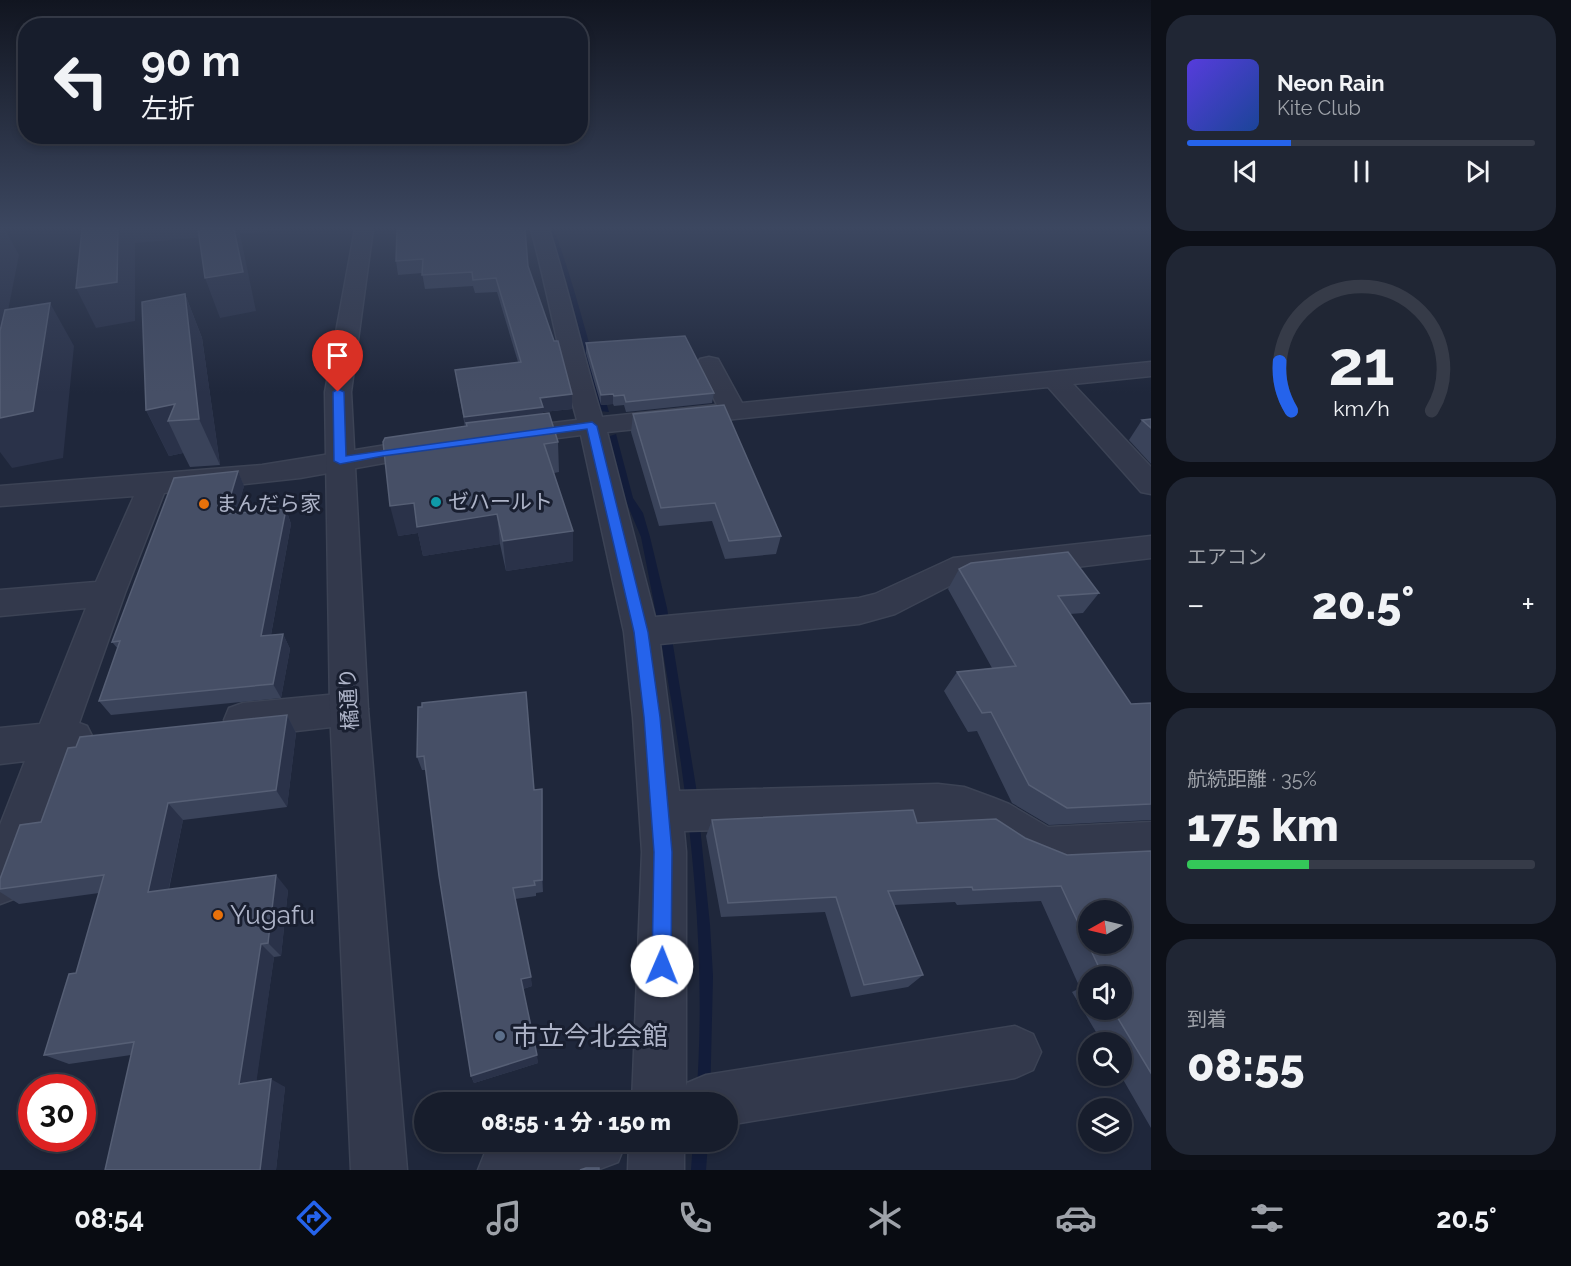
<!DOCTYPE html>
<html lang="ja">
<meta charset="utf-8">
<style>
:root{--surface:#171d2c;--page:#202634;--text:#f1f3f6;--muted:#9ea2a9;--line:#363b48;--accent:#2563eb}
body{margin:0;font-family:Raleway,"Noto Sans JP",sans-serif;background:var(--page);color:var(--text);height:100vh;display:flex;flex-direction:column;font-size:22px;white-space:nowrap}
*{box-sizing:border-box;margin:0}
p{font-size:20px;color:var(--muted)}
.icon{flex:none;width:33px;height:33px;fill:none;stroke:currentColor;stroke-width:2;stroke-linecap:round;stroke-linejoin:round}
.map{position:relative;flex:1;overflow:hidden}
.details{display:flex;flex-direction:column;gap:15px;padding:15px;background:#0d1018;width:420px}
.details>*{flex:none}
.banner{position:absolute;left:18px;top:18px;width:570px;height:126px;border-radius:24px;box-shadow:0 3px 9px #0003,0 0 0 2px var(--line);background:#171d2c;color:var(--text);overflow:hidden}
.needle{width:39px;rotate:262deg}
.fabs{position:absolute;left:1078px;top:900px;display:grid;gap:12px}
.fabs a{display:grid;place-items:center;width:54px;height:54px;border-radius:50%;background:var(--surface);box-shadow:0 3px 9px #0003,0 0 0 2px var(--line);font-size:30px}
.speed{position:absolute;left:18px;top:1074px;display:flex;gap:12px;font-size:30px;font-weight:700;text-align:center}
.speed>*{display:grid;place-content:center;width:78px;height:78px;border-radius:50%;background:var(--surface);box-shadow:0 3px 9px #0003,0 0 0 2px var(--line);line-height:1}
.speed .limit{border:9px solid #d22;background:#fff;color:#111}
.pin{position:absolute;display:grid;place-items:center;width:51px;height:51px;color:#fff;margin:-62px -26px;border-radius:50% 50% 50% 0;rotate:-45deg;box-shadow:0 0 6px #0007}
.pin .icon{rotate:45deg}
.me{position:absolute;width:66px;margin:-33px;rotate:1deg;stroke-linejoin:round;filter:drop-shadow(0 0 4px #0008)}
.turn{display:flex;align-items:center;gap:21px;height:126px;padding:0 24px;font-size:27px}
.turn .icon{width:78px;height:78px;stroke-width:2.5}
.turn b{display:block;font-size:42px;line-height:51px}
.big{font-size:45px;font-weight:800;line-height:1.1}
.details .widget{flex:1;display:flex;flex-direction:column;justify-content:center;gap:9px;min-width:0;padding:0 21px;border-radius:24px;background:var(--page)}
.details .dial{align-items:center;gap:0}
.dial svg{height:156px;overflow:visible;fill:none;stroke:var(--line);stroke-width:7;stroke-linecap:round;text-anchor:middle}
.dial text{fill:var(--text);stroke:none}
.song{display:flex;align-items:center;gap:18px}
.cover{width:72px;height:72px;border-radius:9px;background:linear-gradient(135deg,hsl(250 70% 55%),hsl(220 70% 35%))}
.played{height:6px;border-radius:3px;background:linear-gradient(90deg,var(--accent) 30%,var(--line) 30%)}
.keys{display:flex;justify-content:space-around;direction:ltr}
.heat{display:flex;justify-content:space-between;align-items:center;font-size:33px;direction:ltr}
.charge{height:9px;border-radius:4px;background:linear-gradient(90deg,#34c759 35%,var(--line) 0)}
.trip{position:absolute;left:414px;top:1092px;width:324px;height:60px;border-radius:30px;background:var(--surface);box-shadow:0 3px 9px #0003,0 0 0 2px var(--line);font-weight:800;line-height:60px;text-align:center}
.tabs{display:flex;height:96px;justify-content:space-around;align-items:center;background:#090c12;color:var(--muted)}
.tabs .icon{width:42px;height:42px}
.tabs .on{color:var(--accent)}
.tabs b{font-size:27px;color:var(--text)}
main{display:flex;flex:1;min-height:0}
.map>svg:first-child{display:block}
.water{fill:#121c3a}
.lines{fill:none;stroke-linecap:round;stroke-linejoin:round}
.minor-casing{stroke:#3c4355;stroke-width:3}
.tertiary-casing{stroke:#3c4355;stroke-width:3}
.minor{fill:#33394c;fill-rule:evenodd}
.tertiary{fill:#33394c;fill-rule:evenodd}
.wall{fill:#3a435a;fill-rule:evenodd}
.shaded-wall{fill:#2a3249}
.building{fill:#464f66;stroke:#565f75;stroke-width:1.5;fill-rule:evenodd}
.route{fill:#2563eb;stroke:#184099;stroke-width:1.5}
.culture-dot{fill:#0f9aa8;stroke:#191f30;stroke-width:2}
.food-dot{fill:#e8710a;stroke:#191f30;stroke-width:2}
.service-dot{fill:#5c6f8a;stroke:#191f30;stroke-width:2}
.labels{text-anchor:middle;stroke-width:6;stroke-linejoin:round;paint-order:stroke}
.poi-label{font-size:21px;fill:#aeb4c8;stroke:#191f30;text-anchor:start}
.street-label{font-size:21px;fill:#aeb4c8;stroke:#191f30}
.near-poi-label{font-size:26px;fill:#aeb4c8;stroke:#191f30;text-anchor:start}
</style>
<main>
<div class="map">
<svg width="1151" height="1170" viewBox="0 0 1151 1170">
<rect width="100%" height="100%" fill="#1f273b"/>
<g class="water">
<path d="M548 229H554C576 289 590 351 609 412L600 411 567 283Z"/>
<path d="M616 434 633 498 643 513 650 537 667 608 696 787 710 925 713 976 710 1102H696C711 913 678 722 641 537L625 499 607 437Z"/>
<path d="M693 1142H708L706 1170H691Z"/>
</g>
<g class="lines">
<defs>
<g id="minor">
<path d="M531 229H549C569 291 583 355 602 417L717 405 697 364 700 359 709 357 718 359 742 403 1151 362V376L1073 384 1151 467V494L1141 492 1048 387 607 432 655 617 859 598 875 594 953 558 1151 536V558L959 581 895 614 859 624 660 644 679 791 938 784 964 787 994 798 1009 804 1048 827 1151 822V864L1047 869 1008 852 980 833 964 827 938 824 684 831 686 852V1086L687 1083 706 1075 1015 1026 1033 1034 1041 1052 1033 1070 1015 1078 728 1125V1102H632L642 852 633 717 624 632 581 435 511 444 501 442 497 436 501 430 511 428 577 420C559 357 548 292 531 229Z"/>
<path d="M430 438 440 441 444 447 440 453 300 478 164 493 125 593 79 723 87 726 93 738 87 750 67 756 16 898 0 904V825L25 761 0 764V728L40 724 86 608 0 616V590L96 582 134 496 0 506V486L262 465Z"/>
<path d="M349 693 362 698 368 709 362 720 349 725 243 737 229 732 224 720 229 708 243 703Z"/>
<path d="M507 1142H626L618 1162 597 1170H478L486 1150Z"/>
<path d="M629 1142H684V1170H628Z"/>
</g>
<path id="tertiary" d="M355 229H373L351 392 368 709 407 1170H351L330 709 325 392Z"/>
</defs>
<use href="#minor" class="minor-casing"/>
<use href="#tertiary" class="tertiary-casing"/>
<use href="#minor" class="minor"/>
<use href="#tertiary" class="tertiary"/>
</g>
<g class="wall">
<path d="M397 229 528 266 572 409 543 412 558 442 559 472 554 473 573 531V561L506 571 500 544 423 556 418 533 398 536 465 427 455 370 518 362 497 292 475 293 473 286 425 289 422 273 398 275 396 261Z"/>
<path d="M185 294 202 338 220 465 190 467 183 453 169 456 146 410Z"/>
<path d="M586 343 714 393 712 403 626 412 624 405 614 406 613 404 601 405 586 353Z"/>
<path d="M633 414 781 536 776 554 725 559 712 521 659 526 631 432Z"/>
<path d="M1151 419V464L1129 440 1142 420Z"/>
<path d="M238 471 244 486 236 513 286 509 291 524 271 635 283 634 290 649 281 698 111 715 99 701 118 649 112 642Z"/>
<path d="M959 569 1099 593 1083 613 1070 614 1131 704 1151 703V820L1049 825 1012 803 977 731 968 732 944 691 957 672 992 668 948 589Z"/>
<path d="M418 707 534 790 543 803V892L536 893V896L515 899 532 986 523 989 538 1063 474 1083 471 1076 426 770H422L417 757Z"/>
<path d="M287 715 296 733 287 807 183 820 169 889 288 890 281 956 274 957 256 1081 285 1087 276 1170H105L131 1055 69 1064 44 1055 76 973 99 893 19 904 0 892V879L41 822Z"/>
<path d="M712 820 917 823 1025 838 1067 855 1151 851V1128L1121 1076H1122V1042H1102L1072 992 1080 988 1041 901 957 905 955 902 894 905 923 975 908 987 851 997 825 912 721 917 706 836ZM1089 976H1122V1010H1089Z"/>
</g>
<g class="shaded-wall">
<path d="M0 229H5L19 255 4 331H0Z"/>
<path d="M118 229H205L207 237 135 243V321L96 328 76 288Z"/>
<path d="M234 229H290L240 234 256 311 220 318 205 278Z"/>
<path d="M185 294 202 338 220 465 199 419Z"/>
<path d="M50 303 74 346 63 458 12 468 0 452V418Z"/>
<path d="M572 394V409L543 412 544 422 466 431 464 417 540 398Z"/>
<path d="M613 394V404L601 405V395Z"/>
<path d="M175 404 168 421 183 453 169 456 146 410Z"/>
<path d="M238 471 244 486 232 529 225 514Z"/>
<path d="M414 503 497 514 500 544 423 556 418 533 398 536 390 506Z"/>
<path d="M286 509 291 524 268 651 261 636Z"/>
<path d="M573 531V561L506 571 503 541Z"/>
<path d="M283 634 290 649 281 698 273 684Z"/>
<path d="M287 715 296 733 287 807 276 790Z"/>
<path d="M542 789 543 803V892L542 880Z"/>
<path d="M168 803 183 820 165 906 148 892Z"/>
<path d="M276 875 288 890 281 956 268 943Z"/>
<path d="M261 944 274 957 255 1092 239 1084Z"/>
<path d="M531 977 532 986 523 989 521 979Z"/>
<path d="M537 1055 538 1063 474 1083 471 1076Z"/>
<path d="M271 1079 285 1087 276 1170H260Z"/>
</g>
<g class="building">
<path d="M82 229H118L117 282 76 288Z"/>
<path d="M198 229H234L243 272 205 278Z"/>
<path d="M397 229H525L528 266 554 341H558L572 394 540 398 543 407 464 417 455 370 521 362 496 278 473 280 472 272 422 275 423 259 396 261Z"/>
<path d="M185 294 199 419 168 421 175 404 146 410 142 302Z"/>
<path d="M50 303 33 411 0 418V331L5 310Z"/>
<path d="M685 336 714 393 626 402 624 395 614 396 613 394 601 395 586 343Z"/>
<path d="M724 405 781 536 729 541 715 503 661 508 633 414Z"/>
<path d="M549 413 558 442 544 444 573 531 503 541 497 514 417 527 414 503 390 506 383 442 385 438 467 426 466 423Z"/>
<path d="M1151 419V428L1142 420Z"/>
<path d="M238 471 225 514 286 509 261 636 283 634 273 684 99 701 120 641 112 642 174 478Z"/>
<path d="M1068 552 1099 593 1058 596 1131 704 1151 703V804L1067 808 1029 785 991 712 982 713 957 672 1016 666 959 569 971 563Z"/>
<path d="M526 692 534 790 542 789V880L534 881 535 885 513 888 531 977 521 979 537 1055 471 1076 439 876 424 756 417 757 418 707H422V703Z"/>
<path d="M287 715 276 790 168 803 148 892 276 875 268 943 261 944 239 1084 271 1079 260 1170H105L134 1042 44 1055 69 974 76 973 104 875 0 889V879L20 825 41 822 68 748 76 747 80 737Z"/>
<path d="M913 810 917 823 996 819 1025 838 1067 855 1151 851V1073L1113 1010H1122V976H1103L1061 886 973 890 972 887 888 891 923 975 864 985 836 897 728 903 712 820ZM1089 910H1122V944H1089Z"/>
<path d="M586 1168H599V1170H580Z"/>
</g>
<linearGradient id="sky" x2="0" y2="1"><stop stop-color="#111520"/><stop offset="0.58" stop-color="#3c4760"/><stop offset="1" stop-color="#3c4760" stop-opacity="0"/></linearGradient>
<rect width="1151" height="393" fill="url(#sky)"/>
<path class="route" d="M338 389 344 392 346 456 592 422 597 426 648 632 660 717 672 852 671 966 669 973 662 976 654 973 652 966 654 852 644 717 634 632 587 429 383 456 340 464 334 461 333 392Z"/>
<circle class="culture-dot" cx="436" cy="502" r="6"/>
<g class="food-dot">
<circle cx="204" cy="504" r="6"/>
<circle cx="218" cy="915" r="6"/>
</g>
<circle class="service-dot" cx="500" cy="1036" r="6"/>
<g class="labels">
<g class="poi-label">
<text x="448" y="509">ゼハールト</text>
<text x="216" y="511">まんだら家</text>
</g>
<g class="street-label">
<text transform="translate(349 699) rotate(-93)" y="7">橘通り</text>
</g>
<g class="near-poi-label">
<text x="230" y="924">Yugafu</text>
<text x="512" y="1045">市立今北会館</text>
</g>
</g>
</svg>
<div class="fabs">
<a><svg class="needle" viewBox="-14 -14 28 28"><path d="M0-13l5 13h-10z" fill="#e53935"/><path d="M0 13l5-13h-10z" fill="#9ea2a9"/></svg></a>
<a><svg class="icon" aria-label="sound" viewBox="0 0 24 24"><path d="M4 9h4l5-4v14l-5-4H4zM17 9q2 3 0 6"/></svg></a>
<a><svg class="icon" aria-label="search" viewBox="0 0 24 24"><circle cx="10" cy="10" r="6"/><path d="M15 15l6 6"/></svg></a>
<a><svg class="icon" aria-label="layers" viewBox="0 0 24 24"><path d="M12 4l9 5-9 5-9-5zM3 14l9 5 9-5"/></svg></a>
</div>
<div class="speed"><div class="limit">30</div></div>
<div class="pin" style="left:338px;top:392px;background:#d93025"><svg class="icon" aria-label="arrive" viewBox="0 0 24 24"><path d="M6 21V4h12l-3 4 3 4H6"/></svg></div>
<svg class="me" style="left:662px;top:966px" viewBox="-20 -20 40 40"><circle r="19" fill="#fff"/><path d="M0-13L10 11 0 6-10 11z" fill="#2563eb"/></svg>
<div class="trip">08:55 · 1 分 · 150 m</div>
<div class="banner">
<div class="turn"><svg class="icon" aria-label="left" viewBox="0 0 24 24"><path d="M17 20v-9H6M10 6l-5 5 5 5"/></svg><div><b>90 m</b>左折</div></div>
</div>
</div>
<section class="details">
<div class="widget">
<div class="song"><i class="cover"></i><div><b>Neon Rain</b><p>Kite Club</p></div></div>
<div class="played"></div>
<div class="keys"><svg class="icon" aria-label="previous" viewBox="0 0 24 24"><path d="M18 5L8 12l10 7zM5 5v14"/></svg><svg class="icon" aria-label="pause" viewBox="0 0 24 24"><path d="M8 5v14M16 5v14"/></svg><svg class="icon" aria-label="next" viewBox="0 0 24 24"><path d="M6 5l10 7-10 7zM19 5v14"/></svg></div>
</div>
<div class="widget dial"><svg viewBox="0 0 100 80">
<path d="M14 69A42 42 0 1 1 86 69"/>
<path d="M14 69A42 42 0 0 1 8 44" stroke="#2563eb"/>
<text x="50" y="56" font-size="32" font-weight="700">21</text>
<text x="50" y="72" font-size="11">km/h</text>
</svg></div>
<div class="widget"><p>エアコン</p>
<div class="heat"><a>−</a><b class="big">20.5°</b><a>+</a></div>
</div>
<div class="widget"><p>航続距離 · 35%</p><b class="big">175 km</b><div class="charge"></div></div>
<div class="widget"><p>到着</p><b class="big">08:55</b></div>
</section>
</main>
<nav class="tabs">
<b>08:54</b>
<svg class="icon on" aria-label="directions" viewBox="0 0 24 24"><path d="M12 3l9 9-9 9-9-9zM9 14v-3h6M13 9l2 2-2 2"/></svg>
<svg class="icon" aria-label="music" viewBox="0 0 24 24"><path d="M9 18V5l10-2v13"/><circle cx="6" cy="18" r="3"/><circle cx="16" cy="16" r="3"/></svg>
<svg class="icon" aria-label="phone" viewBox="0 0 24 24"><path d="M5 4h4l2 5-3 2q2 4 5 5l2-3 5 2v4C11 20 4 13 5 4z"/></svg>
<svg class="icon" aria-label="climate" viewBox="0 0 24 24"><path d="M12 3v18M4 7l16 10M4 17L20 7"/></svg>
<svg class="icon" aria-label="car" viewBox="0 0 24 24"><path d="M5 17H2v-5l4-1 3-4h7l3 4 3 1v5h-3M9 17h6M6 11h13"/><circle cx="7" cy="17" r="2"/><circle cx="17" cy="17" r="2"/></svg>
<svg class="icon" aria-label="filters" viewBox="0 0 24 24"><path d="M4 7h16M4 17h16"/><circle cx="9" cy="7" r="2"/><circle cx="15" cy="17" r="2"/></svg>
<b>20.5°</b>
</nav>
